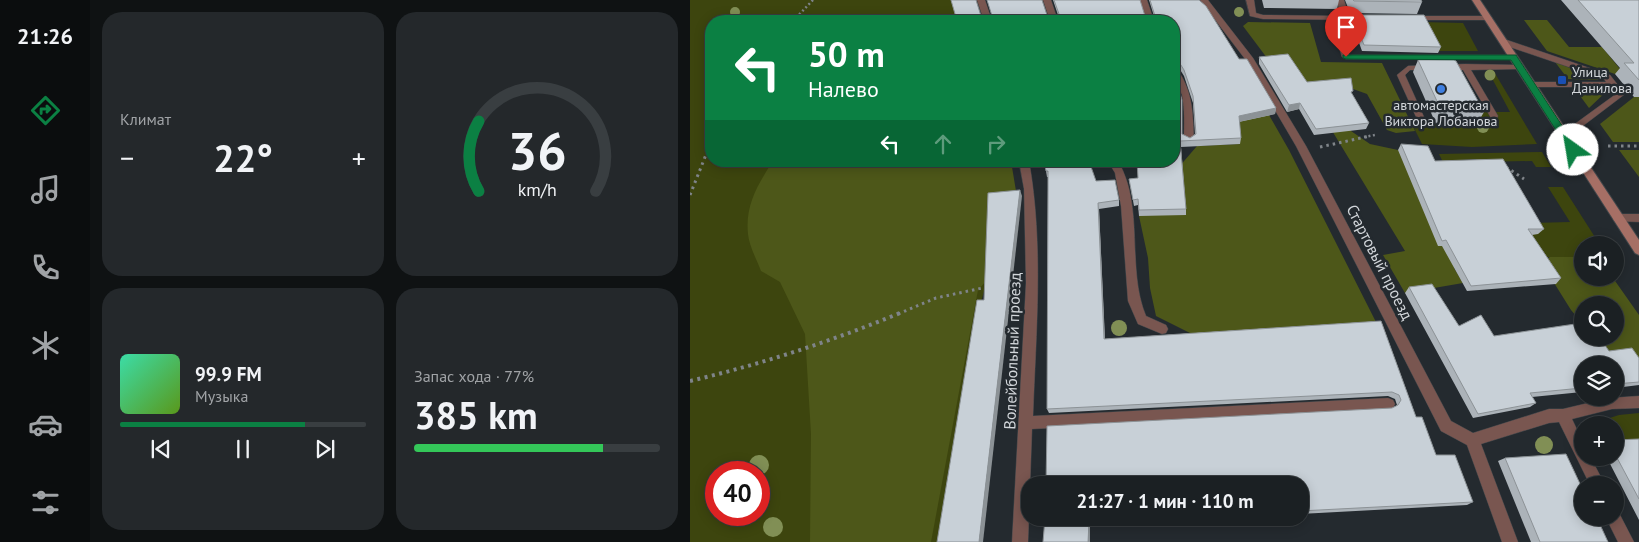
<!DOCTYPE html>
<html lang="ru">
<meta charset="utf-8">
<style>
:root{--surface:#1b2023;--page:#24282b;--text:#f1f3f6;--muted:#a0a3a6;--line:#393e41;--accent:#0b8043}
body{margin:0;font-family:"PT Sans",sans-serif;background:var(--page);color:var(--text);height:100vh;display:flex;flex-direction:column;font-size:19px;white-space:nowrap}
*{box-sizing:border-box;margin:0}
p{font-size:16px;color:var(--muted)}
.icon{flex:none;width:28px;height:28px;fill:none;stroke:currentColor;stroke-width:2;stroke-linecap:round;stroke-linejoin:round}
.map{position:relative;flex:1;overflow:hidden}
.side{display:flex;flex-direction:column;gap:12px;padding:12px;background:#0f1213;width:600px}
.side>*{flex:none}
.guide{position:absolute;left:15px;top:15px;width:475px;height:152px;border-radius:20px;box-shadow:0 2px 12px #0003,0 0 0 1px var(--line);background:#0b8043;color:#fff;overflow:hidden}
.buttons{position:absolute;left:884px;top:236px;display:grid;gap:10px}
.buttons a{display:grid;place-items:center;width:50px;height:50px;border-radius:50%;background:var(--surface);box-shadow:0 2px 12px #0003,0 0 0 1px var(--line);font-size:25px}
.speed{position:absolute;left:15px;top:461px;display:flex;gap:10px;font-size:25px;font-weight:700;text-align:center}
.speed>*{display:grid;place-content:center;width:65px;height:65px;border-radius:50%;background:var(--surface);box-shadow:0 2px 12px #0003,0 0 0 1px var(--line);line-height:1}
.speed .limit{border:8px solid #d22;background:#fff;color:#111}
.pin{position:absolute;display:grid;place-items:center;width:42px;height:42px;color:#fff;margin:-51px -21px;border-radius:50% 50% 50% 0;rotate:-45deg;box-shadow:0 0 5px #0007}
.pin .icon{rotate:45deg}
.me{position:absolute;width:55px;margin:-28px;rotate:328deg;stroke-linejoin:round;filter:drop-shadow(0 0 4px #0008)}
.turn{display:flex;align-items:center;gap:18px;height:105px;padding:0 20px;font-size:22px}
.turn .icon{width:65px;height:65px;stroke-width:2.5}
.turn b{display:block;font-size:35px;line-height:42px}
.lanes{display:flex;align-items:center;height:48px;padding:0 20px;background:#0003;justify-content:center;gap:25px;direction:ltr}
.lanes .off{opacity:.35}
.big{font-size:38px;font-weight:700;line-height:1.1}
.side .widget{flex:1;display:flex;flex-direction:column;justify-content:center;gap:8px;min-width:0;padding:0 18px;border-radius:20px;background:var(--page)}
.side .dial{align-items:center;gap:0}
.dial svg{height:130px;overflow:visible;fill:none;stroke:var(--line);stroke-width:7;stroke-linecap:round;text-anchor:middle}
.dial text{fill:var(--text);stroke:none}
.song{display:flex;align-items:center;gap:15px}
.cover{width:60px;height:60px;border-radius:8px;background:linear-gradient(135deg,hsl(160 70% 55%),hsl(90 70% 35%))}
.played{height:5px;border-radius:2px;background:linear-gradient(90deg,var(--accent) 75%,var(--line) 75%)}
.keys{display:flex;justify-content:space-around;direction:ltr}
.heat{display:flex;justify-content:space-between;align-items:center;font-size:28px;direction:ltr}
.charge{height:8px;border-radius:4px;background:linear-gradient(90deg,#34c759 77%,var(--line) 0)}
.side .tiles{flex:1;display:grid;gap:12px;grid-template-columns:repeat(2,1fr)}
.trip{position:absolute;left:331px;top:476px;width:288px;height:50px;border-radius:20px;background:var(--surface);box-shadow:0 2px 12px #0003,0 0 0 1px var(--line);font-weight:700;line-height:50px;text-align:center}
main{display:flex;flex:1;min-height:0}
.tabs{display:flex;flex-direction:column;width:90px;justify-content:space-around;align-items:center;background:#0b0d0e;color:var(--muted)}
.tabs .icon{width:35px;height:35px}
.tabs .current{color:var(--accent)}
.tabs b{font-size:22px;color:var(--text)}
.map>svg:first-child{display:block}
.green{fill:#3d450e;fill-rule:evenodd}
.forest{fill:#4d5719}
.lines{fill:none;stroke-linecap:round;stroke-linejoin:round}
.lane-casing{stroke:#40464a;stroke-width:1}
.secondary-casing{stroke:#40464a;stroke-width:2}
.path-far2{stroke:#7f8489;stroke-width:2.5;stroke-dasharray:2 2.5;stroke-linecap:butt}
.path-far1{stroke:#7f8489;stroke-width:3;stroke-dasharray:2.5 4;stroke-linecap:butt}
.path{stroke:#7f8489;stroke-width:4;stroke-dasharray:3 4.5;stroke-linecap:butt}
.lane{fill:#795650;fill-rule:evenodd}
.secondary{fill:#a66f65;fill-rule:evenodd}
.tree{fill:#818f55}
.wall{fill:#acb3b9}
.shaded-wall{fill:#8c9296}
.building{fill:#c8d0d7;stroke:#8c9296}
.route{fill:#0b8043;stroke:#07532c}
.transit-dot{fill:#1a4fb4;stroke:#242a2f;stroke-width:2}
.shop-dot{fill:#3f7fe0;stroke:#242a2f;stroke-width:2}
.labels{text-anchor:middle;stroke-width:5;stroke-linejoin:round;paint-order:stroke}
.far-poi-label{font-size:14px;fill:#d2d6da;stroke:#242a2f;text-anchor:start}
.street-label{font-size:16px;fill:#d2d6da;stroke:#242a2f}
</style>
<main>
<nav class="tabs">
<b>21:26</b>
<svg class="icon current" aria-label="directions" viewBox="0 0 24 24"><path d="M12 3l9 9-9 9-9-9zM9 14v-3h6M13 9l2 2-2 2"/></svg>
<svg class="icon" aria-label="music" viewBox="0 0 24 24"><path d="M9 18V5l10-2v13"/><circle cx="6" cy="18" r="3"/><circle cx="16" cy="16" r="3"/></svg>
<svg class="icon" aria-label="phone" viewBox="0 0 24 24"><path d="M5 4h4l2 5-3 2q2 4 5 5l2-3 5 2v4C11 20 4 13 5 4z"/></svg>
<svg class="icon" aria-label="climate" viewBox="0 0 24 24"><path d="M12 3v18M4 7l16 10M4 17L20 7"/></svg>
<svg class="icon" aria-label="car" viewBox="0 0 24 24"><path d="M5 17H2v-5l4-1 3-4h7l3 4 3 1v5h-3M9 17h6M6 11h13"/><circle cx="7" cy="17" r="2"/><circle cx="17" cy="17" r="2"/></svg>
<svg class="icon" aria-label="filters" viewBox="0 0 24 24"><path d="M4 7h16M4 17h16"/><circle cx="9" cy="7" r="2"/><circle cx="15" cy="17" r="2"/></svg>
</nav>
<section class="side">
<div class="tiles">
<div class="widget"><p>Климат</p>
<div class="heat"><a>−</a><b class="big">22°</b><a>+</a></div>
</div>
<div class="widget dial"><svg viewBox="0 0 100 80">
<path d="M14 69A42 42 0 1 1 86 69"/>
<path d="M14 69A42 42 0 0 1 14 26" stroke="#0b8043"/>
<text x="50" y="56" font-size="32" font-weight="700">36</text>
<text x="50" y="72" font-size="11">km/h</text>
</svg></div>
<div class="widget">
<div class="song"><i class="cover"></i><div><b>99.9 FM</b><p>Музыка</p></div></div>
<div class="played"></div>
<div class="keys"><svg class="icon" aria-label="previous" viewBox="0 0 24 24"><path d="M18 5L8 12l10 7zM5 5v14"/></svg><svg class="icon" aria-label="pause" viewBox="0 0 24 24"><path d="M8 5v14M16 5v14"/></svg><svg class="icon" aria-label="next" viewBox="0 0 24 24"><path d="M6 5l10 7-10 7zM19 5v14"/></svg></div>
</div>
<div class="widget"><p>Запас хода · 77%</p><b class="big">385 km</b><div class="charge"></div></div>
</div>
</section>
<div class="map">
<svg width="949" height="542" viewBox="0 0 949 542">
<rect width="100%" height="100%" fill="#242a2f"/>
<g class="green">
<path d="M0 0H262L267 21H21V161H321L297 280 290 306 251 542H0ZM26 472H69V515H26Z"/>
<path d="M684 21 773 23 788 51H747Z"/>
<path d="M797 69 803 70 847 144 782 147 732 144 723 126 746 124 780 112H820Z"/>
<path d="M852 152 861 167H846L842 161 787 162 786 159 770 160 773 166 842 223 880 222 858 187H873L910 245H892V257H780L778 213 749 154Z"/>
<path d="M949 413V446L925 444V425L901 424 929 415Z"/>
</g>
<g class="forest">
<path d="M834 20H857L879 47H912L934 74H925L857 51Z"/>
<path d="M558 22 620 23 631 62 692 63 725 131 706 133 697 130 677 94 652 85 631 87 661 131 680 144 708 150 774 242 764 268 773 283 715 293 693 255 715 251 624 101 580 62 553 26Z"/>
<path d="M865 62 911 80 878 79Z"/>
<path d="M885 89H919L899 108Z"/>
<path d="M944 97H949V142H923L910 124Z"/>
<path d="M579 115 599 150 688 326 510 338 466 316 460 288 458 258 449 216 464 196 507 146 550 144 548 122Z"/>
<path d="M929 150H949V177Z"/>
<path d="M83 161H321L327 197 297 280 288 290 241 542H120L121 434 115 334 90 282 71 271C67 260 59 246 58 234 55 205 68 184 83 161Z"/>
<path d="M860 257H892V278H923L949 315V375L912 356 900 338H925V305H892V323L881 310 851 262Z"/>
</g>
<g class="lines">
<defs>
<g id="lane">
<path d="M287 0H295L302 21H294Z"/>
<path d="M353 0H361L368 21H360Z"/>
<path d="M449 0H457L464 21H456Z"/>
<path d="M510 0H518L563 58 616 146 761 421 783 433 859 409H873L919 398 949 396V408L922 409 882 419 892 440V458H901L915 485H900L869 422 859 423 791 444 828 542H812L777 445 751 431 606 146 555 59Z"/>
<path d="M556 0H564L566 13 573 15 652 16 646 0H654L659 16H676L680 18 676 20 573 19 560 16Z"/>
<path d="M716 16H798L802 18 798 20H716Z"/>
<path d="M643 22H658L662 24 658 26H650L659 55H823L827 57 823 59H656L652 57 642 24Z"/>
<path d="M811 40H817L920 75 935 94 877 138H871V134L926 94 920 87H838V83L841 82H916L914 79 811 44Z"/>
<path d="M775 64 829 65 833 67 829 69 781 70 808 116 807 118H801L773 70H720L715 75 734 117 733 119H727L707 75 718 66Z"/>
<path d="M484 69H487C503 91 503 114 504 140L499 143 494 140C494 125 495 110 492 95 489 85 483 78 484 69Z"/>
<path d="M329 161H339C354 245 346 332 343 416L698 398 703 400 705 404 703 408 698 410 342 429 338 542H322L336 283 334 189Z"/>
<path d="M418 161H428C455 207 436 268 456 316L476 325 478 329 476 333 472 334 448 324 438 301 431 206 425 173Z"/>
<path d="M928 214H949V222L924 221 923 218Z"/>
<path d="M925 511 929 513 944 542H928L916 518H925Z"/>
</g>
<path id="secondary" d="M782 0H790L949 240V255L945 253Z"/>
</defs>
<use href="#lane" class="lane-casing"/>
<use href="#secondary" class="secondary-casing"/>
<g class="path-far2">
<path d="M103 21 123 0"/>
<path d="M674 137 685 135"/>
</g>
<g class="path-far1">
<path d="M918 146H949"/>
<path d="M630 147 680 136"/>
<path d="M816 167 834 179"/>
<path d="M0 195 21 142"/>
<path d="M208 314 246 298 297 287"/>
</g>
<path class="path" d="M0 381C72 364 142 341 210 313"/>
<use href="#lane" class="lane"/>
<use href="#secondary" class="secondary"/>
</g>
<g class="tree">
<circle cx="45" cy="12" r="5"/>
<circle cx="549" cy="12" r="5"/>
<circle cx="800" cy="75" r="5.5"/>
<circle cx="793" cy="127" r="6"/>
<circle cx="429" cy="328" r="8"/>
<circle cx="854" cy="445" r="9"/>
<circle cx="69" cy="465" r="10"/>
<circle cx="83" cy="527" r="10"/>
</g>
<g class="wall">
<path d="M363 0H450L455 16H464L459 0H509L549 59 586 108 585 114 549 122 551 138 550 144 491 147 496 209V215L449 216 448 205 444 206 439 179 448 178 492 134 500 138 505 134 503 103 494 76 489 68 484 67V68V21L291 16 357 15 367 17 368 15Z"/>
<path d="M572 0H649L647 9 574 8Z"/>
<path d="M655 0H731L732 2 727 14 660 13Z"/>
<path d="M871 0H949V97H944L925 74 930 68Z"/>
<path d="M663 15 751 47 748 53 672 51 663 26V23L661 21Z"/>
<path d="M569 57 617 82 662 94 679 123 676 129 624 135 609 109 597 112 569 64Z"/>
<path d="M728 60 794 112 787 124H746L723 72Z"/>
<path d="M711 144 745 161 854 229 848 234 842 235 871 278 866 284 777 291 752 246H748L708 150Z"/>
<path d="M356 171 406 181 429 200V206L409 209 415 339 691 321 726 417 746 455 783 502 777 505 610 514V485L702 408 706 406 707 405 705 399 698 396 359 413 357 409 358 177H357Z"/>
<path d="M719 287 769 326 804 336 919 351 949 358V385L925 388V365H892V392L842 397 846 403 840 407 783 418 715 293Z"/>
<path d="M949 439V520L917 458H925V440Z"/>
<path d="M815 458 918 542H841L808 461Z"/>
<path d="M355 518H536L400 525Z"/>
</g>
<g class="shaded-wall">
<path d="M610 103 609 109 597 112 599 105Z"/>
<path d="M586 108 585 114 548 122 549 116Z"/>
<path d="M330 190 332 196 293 542H289Z"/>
<path d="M408 203 409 209 415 344 414 339Z"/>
<path d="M399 522 400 525V542H398Z"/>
</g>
<g class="building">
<path d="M261 0H286L291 16H302L297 0H352L357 15 367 17 369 14 364 0H450L455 16H465L460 0H509L516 6 549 59H557L586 108 549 116 551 138 490 141 496 209 449 210 448 199 443 200 439 179 448 178 447 161H484V72L492 100V134L500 138 506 134 503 96 494 70 489 62 484 61V62V21H267Z"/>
<path d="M663 0H731L732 2 664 1Z"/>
<path d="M888 0H949V80L934 63H944Z"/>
<path d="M663 15H734L751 47 674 45 664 20 666 17Z"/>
<path d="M598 54 617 82 661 78 663 91 661 92 679 123 626 129 610 103 599 105 569 57Z"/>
<path d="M728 60H764L766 61 794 112H752Z"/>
<path d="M711 144 738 146 745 161 813 159 854 229H838L871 278 781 286 756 240 752 241Z"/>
<path d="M354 161H399L406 181 425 180 429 200 408 203 414 339 691 321 726 417H732L746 455H765L783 502 610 511V485H356L357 426 702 408 708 405 711 400 709 395 702 392 357 409 358 188V171H356Z"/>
<path d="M330 190 289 542H247L287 300H294L298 193Z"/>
<path d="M742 284 769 326 791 315 804 336 892 323V338H910L919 351 942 348 949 358V382L925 384V365H892V388L840 393 846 403 788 414 719 287Z"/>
<path d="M949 439V499L925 454V440Z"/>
<path d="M876 454 892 488V518H907L918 542H850L815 458Z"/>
<path d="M355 518H483L399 522 398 542H353Z"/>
</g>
<path class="route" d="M653 55H826L888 150 886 152H880L821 60 656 59 653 58Z"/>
<rect class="transit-dot" x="867" y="75" width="10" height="10" rx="2.5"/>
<circle class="shop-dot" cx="751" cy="89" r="5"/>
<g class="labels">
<g class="far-poi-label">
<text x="882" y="77">Улица<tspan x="882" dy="16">Данилова</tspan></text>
<text x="751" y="110" text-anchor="middle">автомастерская<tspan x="751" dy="16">Виктора Лобанова</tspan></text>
</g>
<g class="street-label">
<text transform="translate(690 262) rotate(63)" y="6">Стартовый проезд</text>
<text transform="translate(322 351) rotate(-88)" y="6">Волейбольный проезд</text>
</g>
</g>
</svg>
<div class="buttons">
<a><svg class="icon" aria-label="sound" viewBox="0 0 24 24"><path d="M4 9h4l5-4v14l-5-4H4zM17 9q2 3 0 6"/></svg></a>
<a><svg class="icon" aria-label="search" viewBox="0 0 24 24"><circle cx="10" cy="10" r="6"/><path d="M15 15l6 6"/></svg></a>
<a><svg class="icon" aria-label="layers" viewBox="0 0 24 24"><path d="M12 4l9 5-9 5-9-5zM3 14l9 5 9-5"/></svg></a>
<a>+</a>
<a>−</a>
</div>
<div class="speed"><div class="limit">40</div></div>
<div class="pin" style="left:656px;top:57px;background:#d93025"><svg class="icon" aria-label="arrive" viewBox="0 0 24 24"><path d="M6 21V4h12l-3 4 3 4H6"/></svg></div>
<svg class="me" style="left:883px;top:150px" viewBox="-20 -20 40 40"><circle r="19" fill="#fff"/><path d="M0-13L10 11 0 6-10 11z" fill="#0b8043"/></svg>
<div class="trip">21:27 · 1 мин · 110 m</div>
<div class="guide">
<div class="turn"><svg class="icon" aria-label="left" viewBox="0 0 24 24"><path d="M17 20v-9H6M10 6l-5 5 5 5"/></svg><div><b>50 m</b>Налево</div></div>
<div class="lanes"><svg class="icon" aria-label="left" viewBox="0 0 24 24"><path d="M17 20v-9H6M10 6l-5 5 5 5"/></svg><svg class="icon off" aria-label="ahead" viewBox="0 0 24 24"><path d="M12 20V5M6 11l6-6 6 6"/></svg><svg class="icon off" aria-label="right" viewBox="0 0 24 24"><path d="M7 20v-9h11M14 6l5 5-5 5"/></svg></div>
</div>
</div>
</main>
